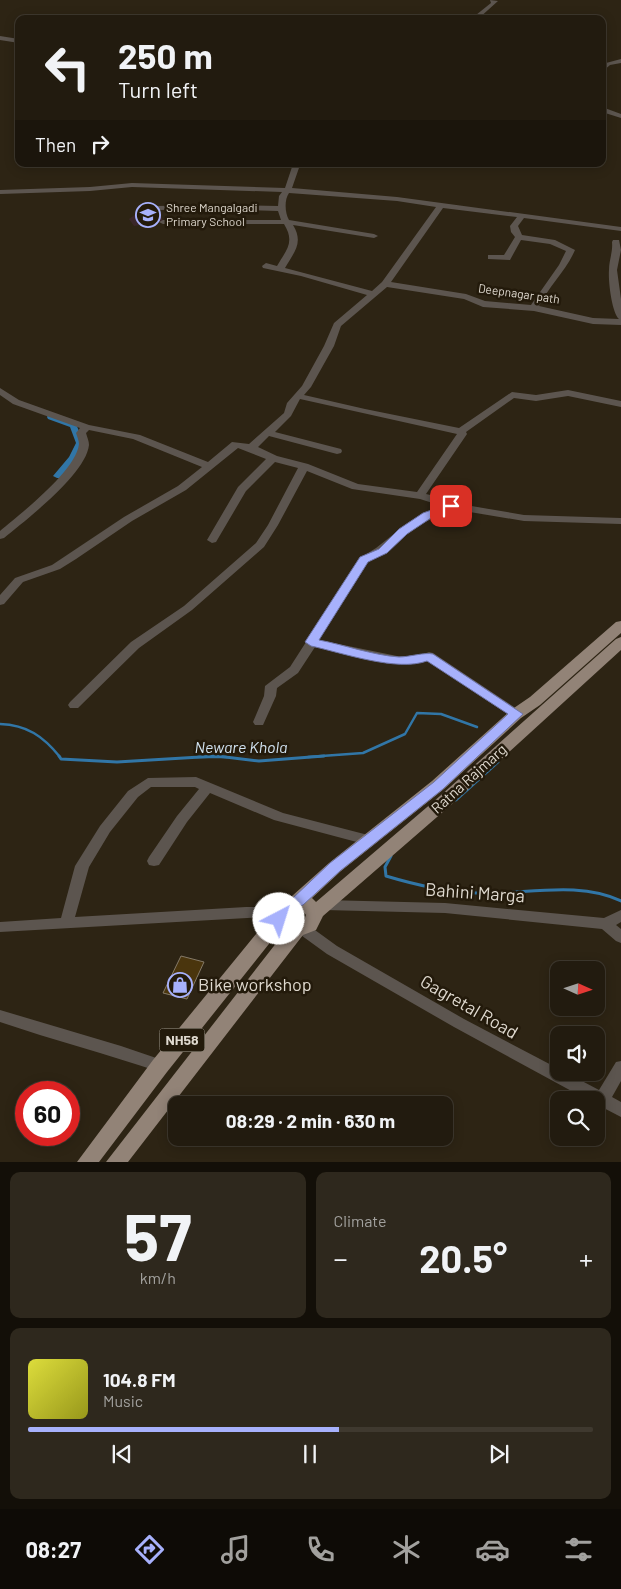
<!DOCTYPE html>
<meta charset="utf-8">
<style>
:root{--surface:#221b0f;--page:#2e281d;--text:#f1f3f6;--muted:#a2a19e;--line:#3f392f;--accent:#a7b1fc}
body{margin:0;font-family:Barlow,sans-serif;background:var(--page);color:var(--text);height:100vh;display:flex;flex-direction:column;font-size:19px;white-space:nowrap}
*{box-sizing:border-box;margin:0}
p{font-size:16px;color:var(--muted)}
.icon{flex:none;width:28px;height:28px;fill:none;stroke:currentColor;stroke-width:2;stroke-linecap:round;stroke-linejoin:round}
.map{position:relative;height:1162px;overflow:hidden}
.side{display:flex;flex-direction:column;gap:10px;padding:10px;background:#130f08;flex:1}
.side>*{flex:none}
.top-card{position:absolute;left:15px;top:15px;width:591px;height:152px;border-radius:10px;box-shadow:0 2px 12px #0003,0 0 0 1px var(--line);background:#221b0f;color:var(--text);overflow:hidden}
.needle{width:32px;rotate:93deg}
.fabs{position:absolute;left:550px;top:961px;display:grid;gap:10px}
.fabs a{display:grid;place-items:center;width:55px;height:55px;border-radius:10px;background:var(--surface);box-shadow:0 2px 12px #0003,0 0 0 1px var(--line);font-size:25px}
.speed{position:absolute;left:15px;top:1081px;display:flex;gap:10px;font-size:25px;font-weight:700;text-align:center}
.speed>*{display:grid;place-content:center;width:65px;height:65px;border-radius:50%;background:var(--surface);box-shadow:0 2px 12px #0003,0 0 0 1px var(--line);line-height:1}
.speed .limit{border:8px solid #d22;background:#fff;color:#111}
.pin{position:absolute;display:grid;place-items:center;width:42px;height:42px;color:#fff;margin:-21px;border-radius:10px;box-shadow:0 2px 8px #0006}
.me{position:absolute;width:55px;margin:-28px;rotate:40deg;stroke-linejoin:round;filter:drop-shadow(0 0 4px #0008)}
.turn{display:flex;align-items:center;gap:18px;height:105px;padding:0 20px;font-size:22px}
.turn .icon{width:65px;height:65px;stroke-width:2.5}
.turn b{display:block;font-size:35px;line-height:42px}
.then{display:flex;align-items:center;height:48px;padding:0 20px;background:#0003;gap:10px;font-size:19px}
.big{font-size:38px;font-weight:700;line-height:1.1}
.side .widget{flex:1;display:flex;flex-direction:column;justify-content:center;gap:8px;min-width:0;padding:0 18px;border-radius:10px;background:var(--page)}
.side .dial{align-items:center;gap:0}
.dial b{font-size:65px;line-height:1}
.song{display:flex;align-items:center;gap:15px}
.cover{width:60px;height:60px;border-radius:8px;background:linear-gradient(135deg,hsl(60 70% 55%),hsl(60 70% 35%))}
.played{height:5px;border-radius:2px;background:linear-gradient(90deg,var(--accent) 55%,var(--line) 55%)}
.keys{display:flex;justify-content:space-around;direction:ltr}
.heat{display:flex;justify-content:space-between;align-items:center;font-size:28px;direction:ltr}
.side .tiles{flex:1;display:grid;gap:10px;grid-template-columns:1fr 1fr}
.widget:last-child{grid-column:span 2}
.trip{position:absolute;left:168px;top:1096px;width:285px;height:50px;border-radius:10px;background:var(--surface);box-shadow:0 2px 12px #0003,0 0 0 1px var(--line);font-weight:700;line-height:50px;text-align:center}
.tab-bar{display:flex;height:80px;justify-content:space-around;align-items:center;background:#0e0b06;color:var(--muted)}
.tab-bar .icon{width:35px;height:35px}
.tab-bar .active{color:var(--accent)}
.tab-bar b{font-size:22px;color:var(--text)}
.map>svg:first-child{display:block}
.education{fill:#3a2629}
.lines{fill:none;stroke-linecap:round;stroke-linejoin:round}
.stream-far1{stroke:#3176a7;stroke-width:2.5}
.stream{stroke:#3176a7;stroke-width:3}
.canal{fill:#3176a7;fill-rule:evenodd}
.building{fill:#4a350d;stroke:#857a68}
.minor{fill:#5c554f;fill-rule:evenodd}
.major{fill:#928377;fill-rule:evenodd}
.route{fill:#a7b1fc;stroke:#6d73a4}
.labels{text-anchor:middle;stroke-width:5;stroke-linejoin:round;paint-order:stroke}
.far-poi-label{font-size:12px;fill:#dfd9cf;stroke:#231a0b;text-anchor:start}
.far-street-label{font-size:12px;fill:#dfd9cf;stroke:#231a0b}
.shield{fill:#231a0b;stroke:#a7a094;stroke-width:1}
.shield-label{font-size:14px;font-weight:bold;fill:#dfd9cf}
.street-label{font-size:15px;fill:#dfd9cf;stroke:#231a0b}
.water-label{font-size:16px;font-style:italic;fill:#d1e2f0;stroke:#231a0b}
.near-street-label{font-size:18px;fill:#dfd9cf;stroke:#231a0b}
.near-poi-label{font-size:18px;fill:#dfd9cf;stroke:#231a0b;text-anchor:start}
</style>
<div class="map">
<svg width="621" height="1162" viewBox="0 0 621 1162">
<rect width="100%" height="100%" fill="#2d2414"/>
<path class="education" d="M158 209 163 221 134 226 129 219 136 214Z"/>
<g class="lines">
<g class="stream-far1">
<path d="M0 724C27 725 43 736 60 757"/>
<path d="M196 757H227"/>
<path d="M308 757 363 753 405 734 417 713 441 714 477 727"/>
</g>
<g class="stream">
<path d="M59 756 61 759 117 762 217 756 259 761 324 756"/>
<path d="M456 800 498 762"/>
<path d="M391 856 385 867 386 876C416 885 446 892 476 893 523 895 578 880 621 901"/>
</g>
<path class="canal" d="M48 415H54L76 424 84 443 76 460 60 478H57L53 476 69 457 76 443 70 427 48 419 47 417Z"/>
</g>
<path class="building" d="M181 956 204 962 187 999 163 993Z"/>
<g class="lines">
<g class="minor">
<path d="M490 0 498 1 478 19H471L491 3Z"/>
<path d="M0 36 19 39V43L0 40Z"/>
<path d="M621 59V63L610 65 602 72V66L606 63Z"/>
<path d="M602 107 621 114V118L602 112Z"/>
<path d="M293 164 300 165 292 188 397 197 621 227V231L524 218 518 226 522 235 555 240 575 250C566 271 549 286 539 306L593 318 619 319C612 313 608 281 609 270 609 260 613 252 612 242L613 240H619L621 250 617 270 621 299V325L593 324 534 311 483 307 464 299 387 287 341 326 334 346 311 387 304 395 365 409 459 428 512 392 536 395 568 390 621 401V407L568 396 536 401 514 398 466 432 467 434 426 494 443 498 454 503 524 515 621 518V524L524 521 452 509 417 526 384 553 368 562 319 640 397 656 415 657 429 652 433 653 520 711 522 714 520 717H512L428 661C401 671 344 653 315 647L298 673 277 688 276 696 263 725H255L253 722 264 696 265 686 290 667 360 558 376 548 409 522 442 506 420 499 352 489 307 471 278 525 264 547 192 610 139 648 78 708H70L68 705 70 702 131 642 184 606 256 543 268 525 298 468 275 462 246 491 216 542 212 543 207 540 238 487 266 459 238 448 186 490 132 521 76 559 60 569 23 582 4 604 0 605V595L15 578 52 565 124 517 178 486 202 467 133 439 89 430 86 433C87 437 89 441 89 445 86 474 26 520 4 538L0 539V531C20 514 76 471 79 444 79 441 77 436 76 433L80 428 13 404 0 395V388L19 400 89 425 140 435 208 462 232 442 249 444 284 413 287 403 302 386 324 346 334 323 367 295 301 276 263 268 262 266 266 263 277 266C287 249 295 242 284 224H163L159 222 163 220H281L278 211 222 209 156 210 152 208 156 206 222 205 278 206 279 196 282 192 132 187 90 191 0 194V190L90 187 132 183 285 188ZM289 193 397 201 436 207 382 282 372 291 285 268C294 252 304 243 293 225L374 238 378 236 374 234 289 220C285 213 284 200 289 193ZM443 208 517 217 510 226 511 232 515 237 504 255H488V259L510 260 521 240 550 244 566 251 559 265 531 305 485 301 466 294 391 282ZM300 399 457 434 417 492 358 484 308 464 277 456 258 447 269 436 337 454 341 453 342 451 341 449 275 432 291 416Z"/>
<path d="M196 777 283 813 368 835 373 837 375 840 373 843 368 845 274 820 210 793 187 822 159 865 154 866 149 865 147 861 149 857 177 816 199 789 195 787H151L138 797 110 832 89 867 75 917 246 907H279L284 908 286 912 284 916 0 932V922L61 918 75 866 100 826 128 791 148 778Z"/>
<path d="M324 900 445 903 604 918 621 910V922L616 925 621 929V943L616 941 602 929 445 913 324 910 319 909 317 905 319 901Z"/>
<path d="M303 924 308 925 337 946 464 1019 559 1069V1072H565L599 1090 616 1062 621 1061V1081L612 1097 621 1102V1117L596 1104V1100H588L454 1027 327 954 298 933 296 929 298 925Z"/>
<path d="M0 1010 121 1046 165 1061 168 1066 165 1071 160 1072C107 1054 53 1040 0 1022Z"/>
</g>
<path class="major" d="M621 621V633L540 705 521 718 444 789 341 871 312 898 316 902 440 796 616 639 621 637V650L452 804 323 916 316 930 303 935 128 1162H106L284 933 280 930 167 1072 99 1162H77L153 1060 270 917C270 906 281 898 292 896L329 863 432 781 511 710 530 697 616 622ZM294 910H302L306 915 304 920 294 922 288 917Z"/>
</g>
<path class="route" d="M451 503 456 506 455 508 431 518 407 534 387 553 368 562 319 640C345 645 372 655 399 657 409 657 425 652 433 654L523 714 443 789 340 871 303 905 288 910 284 923H274L272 912 278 903 293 898 330 863 434 782 508 714 427 661C397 672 343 653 311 646L305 642 360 557 379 549 399 529 423 513Z"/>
<defs>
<symbol id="school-ring" viewBox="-11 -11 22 22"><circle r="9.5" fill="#231a0b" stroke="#a7b1fc" stroke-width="1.5"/><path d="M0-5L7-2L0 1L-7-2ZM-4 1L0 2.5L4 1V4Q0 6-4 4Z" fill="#a7b1fc"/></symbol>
<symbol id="shop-ring" viewBox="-11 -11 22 22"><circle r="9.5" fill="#231a0b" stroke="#a7b1fc" stroke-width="1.5"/><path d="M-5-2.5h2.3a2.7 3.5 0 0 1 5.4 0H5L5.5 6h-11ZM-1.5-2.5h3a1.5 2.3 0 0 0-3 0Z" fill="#a7b1fc"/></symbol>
</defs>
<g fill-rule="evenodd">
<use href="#school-ring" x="134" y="201" width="28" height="28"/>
<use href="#shop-ring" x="166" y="971" width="28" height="28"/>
</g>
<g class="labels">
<g class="far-poi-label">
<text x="166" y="212">Shree Mangalgadi<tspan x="166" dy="14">Primary School</tspan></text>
</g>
<g class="far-street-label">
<text transform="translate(519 294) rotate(8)" y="4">Deepnagar path</text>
</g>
<rect class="shield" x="159.5" y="1028.5" width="45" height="23" rx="4"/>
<g class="shield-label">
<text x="182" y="1045">NH58</text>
</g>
<g class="street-label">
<text transform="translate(469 779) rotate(-42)" y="5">Ratna Rajmarg</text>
</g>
<g class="water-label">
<text x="241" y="753">Neware Khola</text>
</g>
<g class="near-street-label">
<text transform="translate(475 893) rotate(4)" y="6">Bahini Marga</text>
<text transform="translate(469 1007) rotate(30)" y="6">Gagretal Road</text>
</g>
<g class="near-poi-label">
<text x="198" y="991">Bike workshop</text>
</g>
</g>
</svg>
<div class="fabs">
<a><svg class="needle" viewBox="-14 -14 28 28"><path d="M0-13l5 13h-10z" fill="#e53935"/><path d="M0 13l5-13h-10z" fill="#a2a19e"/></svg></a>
<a><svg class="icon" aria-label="sound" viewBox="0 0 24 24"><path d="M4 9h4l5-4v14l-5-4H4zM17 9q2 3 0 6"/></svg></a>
<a><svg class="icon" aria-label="search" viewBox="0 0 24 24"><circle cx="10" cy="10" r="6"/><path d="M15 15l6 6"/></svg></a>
</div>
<div class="speed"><div class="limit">60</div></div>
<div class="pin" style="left:451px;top:506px;background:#d93025"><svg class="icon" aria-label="arrive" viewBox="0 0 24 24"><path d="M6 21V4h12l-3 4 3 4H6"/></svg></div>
<svg class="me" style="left:279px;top:919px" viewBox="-20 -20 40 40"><circle r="19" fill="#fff"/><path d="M0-13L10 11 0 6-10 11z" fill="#a7b1fc"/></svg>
<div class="trip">08:29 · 2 min · 630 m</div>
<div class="top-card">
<div class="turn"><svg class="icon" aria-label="left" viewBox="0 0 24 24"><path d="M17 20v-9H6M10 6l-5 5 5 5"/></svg><div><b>250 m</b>Turn left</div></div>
<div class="then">Then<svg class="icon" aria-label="right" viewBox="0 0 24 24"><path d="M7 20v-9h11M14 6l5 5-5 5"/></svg></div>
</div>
</div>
<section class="side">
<div class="tiles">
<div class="widget dial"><b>57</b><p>km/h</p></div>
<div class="widget"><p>Climate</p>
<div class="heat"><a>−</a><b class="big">20.5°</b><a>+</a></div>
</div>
<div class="widget">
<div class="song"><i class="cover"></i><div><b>104.8 FM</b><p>Music</p></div></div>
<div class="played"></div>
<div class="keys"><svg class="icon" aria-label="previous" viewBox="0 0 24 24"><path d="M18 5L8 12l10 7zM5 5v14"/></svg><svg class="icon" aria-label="pause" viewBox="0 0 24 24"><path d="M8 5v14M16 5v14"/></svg><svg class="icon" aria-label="next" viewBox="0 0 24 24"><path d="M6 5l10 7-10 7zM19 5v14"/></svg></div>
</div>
</div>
</section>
<nav class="tab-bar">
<b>08:27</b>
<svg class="icon active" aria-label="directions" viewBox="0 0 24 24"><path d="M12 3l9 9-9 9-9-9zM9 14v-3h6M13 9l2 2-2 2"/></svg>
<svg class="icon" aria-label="music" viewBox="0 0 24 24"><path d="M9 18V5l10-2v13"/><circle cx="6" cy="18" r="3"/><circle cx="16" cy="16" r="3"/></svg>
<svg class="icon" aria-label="phone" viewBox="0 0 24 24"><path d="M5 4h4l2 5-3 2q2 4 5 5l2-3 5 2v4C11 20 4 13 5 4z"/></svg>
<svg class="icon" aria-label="climate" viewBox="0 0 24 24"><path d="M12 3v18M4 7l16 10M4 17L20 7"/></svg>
<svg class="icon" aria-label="car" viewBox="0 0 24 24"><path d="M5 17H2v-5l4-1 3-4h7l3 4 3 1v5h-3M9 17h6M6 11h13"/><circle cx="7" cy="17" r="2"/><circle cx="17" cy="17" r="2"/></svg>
<svg class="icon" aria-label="filters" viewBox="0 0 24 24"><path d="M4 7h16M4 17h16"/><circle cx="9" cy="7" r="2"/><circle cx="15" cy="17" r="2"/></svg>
</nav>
